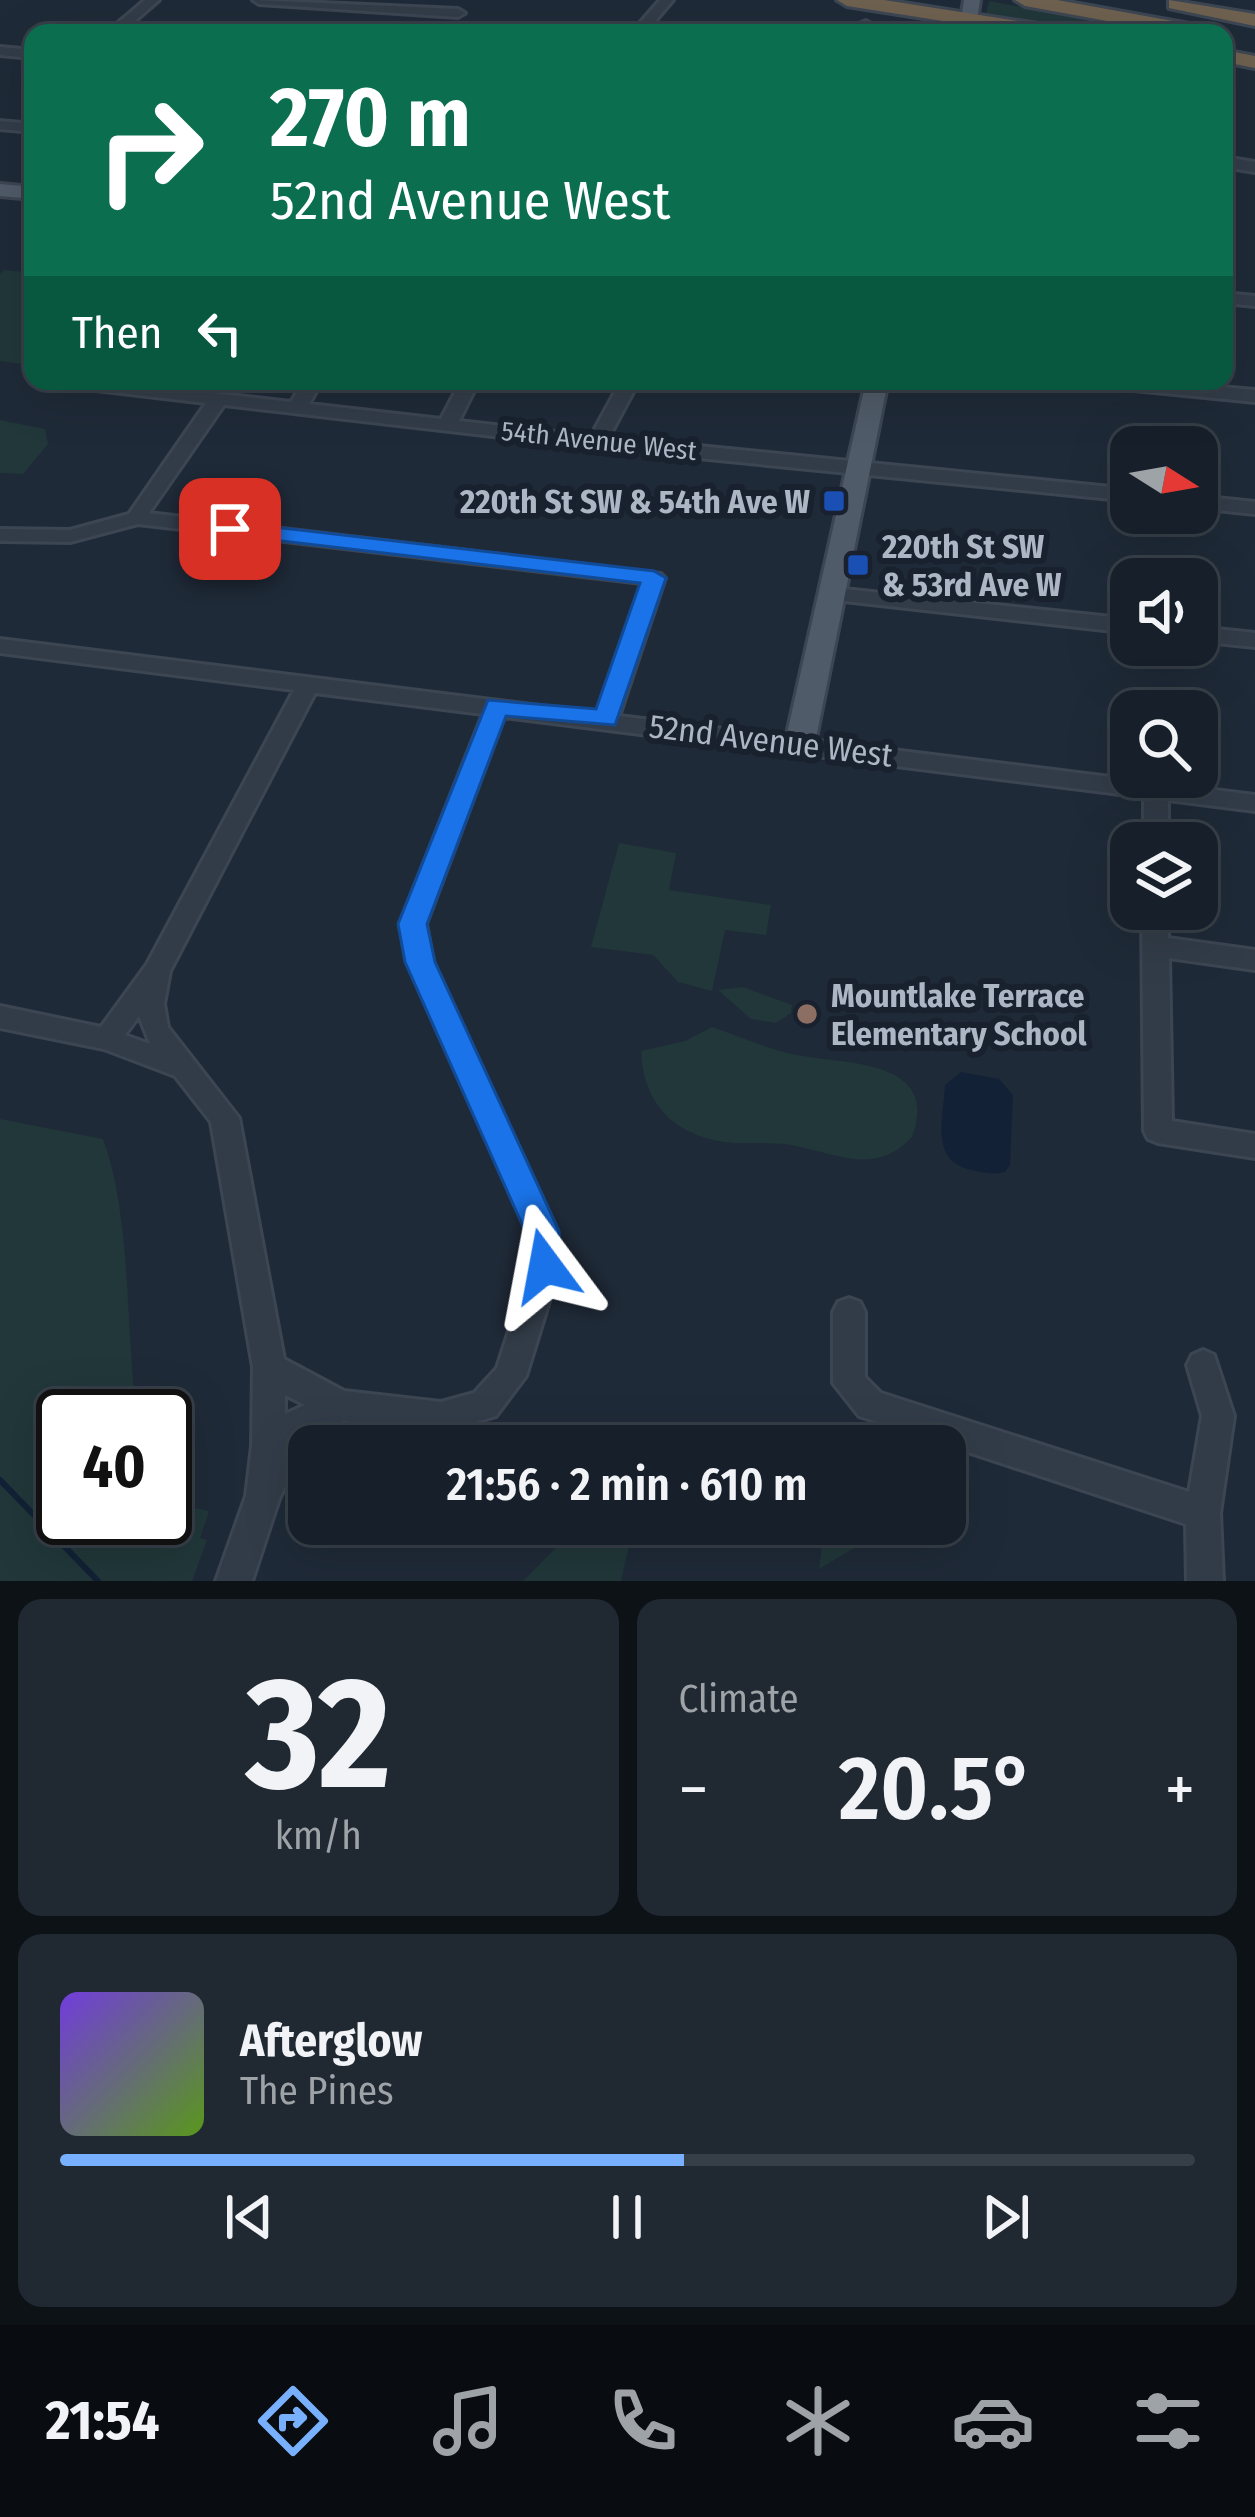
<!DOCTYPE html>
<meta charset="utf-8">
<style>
:root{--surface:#17202a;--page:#202832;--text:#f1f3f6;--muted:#9ea3a8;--line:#363e47;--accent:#79b0fd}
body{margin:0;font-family:"Fira Sans Condensed",sans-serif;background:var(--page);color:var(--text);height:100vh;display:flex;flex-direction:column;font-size:45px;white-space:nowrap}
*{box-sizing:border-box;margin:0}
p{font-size:39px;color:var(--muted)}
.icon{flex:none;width:66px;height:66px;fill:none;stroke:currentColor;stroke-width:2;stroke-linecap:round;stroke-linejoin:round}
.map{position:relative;height:1581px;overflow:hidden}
.side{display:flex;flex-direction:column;gap:18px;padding:18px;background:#0d1217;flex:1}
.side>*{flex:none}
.guide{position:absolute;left:24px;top:24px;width:1209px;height:366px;border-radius:24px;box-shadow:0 12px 48px #0002,0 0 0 3px var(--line);background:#0b6e4f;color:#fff;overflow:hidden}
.needle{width:78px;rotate:101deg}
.buttons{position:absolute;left:1110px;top:426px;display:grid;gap:24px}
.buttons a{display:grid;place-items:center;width:108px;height:108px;border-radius:24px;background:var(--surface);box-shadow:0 12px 48px #0002,0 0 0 3px var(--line);font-size:60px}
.speed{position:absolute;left:36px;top:1389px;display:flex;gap:24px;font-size:60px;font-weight:700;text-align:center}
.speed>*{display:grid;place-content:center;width:156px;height:156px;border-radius:50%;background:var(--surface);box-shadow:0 12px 48px #0002,0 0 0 3px var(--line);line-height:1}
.speed .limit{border:6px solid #111;border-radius:18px;background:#fff;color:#111}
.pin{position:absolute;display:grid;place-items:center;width:102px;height:102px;color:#fff;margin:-51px;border-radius:24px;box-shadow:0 6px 18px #0006}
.me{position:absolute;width:132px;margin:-66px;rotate:347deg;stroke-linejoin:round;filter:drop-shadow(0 0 9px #0008)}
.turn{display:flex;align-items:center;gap:42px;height:252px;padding:0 48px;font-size:54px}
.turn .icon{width:156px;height:156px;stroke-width:2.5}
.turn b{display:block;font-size:84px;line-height:102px}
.then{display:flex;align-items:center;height:114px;padding:0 48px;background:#0003;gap:24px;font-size:45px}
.big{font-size:90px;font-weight:600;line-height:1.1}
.side .widget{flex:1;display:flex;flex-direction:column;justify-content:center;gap:18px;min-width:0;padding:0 42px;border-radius:24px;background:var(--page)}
.side .dial{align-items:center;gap:0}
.dial b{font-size:156px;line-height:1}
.song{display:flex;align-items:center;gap:36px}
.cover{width:144px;height:144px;border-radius:18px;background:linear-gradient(135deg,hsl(260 70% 55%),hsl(90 70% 35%))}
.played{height:12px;border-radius:6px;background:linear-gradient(90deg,var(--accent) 55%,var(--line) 55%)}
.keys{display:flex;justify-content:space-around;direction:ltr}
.heat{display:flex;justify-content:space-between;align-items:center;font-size:66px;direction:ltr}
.side .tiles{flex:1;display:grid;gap:18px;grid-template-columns:1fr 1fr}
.widget:last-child{grid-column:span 2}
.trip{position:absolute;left:288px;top:1425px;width:678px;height:120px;border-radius:24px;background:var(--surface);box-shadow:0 12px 48px #0002,0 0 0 3px var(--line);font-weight:600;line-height:120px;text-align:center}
.tabs{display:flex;height:192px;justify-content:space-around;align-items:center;background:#090d11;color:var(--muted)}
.tabs .icon{width:84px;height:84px}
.tabs .active{color:var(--accent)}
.tabs b{font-size:54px;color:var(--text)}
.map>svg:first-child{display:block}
.green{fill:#213739}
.water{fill:#122135}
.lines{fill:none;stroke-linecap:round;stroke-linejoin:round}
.stream{stroke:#122135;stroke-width:6}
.minor-casing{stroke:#3c4552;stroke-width:6}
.major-casing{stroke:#3c4552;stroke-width:6}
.highway-casing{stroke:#3d4653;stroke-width:6}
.minor{fill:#323c48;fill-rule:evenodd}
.major{fill:#505b69;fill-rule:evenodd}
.highway{fill:#6f614f;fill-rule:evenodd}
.route{fill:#1a73e8;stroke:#114b97;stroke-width:3}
.transit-dot{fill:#1a4fb4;stroke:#18212d;stroke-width:4.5}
.education-dot{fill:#8d6e63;stroke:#18212d;stroke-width:4.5}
.labels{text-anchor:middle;stroke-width:12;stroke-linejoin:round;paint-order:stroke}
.far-street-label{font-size:27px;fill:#acb6c5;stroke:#18212d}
.poi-label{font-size:33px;font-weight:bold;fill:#acb6c5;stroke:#18212d;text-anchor:start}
.street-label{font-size:33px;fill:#acb6c5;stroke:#18212d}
</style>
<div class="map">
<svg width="1255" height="1581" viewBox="0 0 1255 1581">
<rect width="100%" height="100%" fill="#1f2a38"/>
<g class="green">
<path d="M989 1 1169 33H1110L1003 21 986 14Z"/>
<path d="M4 270 33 273V352L22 364 0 361V274Z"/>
<path d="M0 420 45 429 48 444 23 474 0 473Z"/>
<path d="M619 843 676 853 669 890 771 905 766 935 725 930 712 991 678 982 653 955 591 947Z"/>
<path d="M743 987 792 1005 791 1013 776 1023 751 1019 718 990Z"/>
<path d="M712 1027C738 1036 765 1048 792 1054 839 1065 942 1056 912 1137 875 1177 836 1153 791 1145 773 1142 754 1144 735 1143 679 1139 643 1108 641 1051L685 1041Z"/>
<path d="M0 1119 103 1139C132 1217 125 1329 137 1416H63V1518H165V1502L209 1511 200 1538 207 1540 192 1581H0Z"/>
<path d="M580 1524H634L621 1581H523Z"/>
<path d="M825 1524H895L819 1569Z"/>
</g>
<path class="water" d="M961 1072 999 1079 1013 1095 1010 1165 1005 1172C994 1175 987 1173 976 1171 929 1163 943 1122 945 1085Z"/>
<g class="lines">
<path class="stream" d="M0 1480 98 1581"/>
<defs>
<g id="minor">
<path d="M145 0H159L121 33H106Z"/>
<path d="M253 0 458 9 465 13 458 17 259 4Z"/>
<path d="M660 0H673L645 33H631Z"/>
<path d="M866 21 873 25 871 28 838 33Z"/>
<path d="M0 47 33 50V58L0 55Z"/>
<path d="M0 121 33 124V132L0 129Z"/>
<path d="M1224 157 1255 162V172L1224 167Z"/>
<path d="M1224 293 1255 296V306L1224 303Z"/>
<path d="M53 381H110L291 402 304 381H322L309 404 441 419 461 381H479L459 421 591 436 621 381H639L609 437 1131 489V501L597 448 224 405 149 513 661 574 665 578 619 716 1255 795V811L1168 800V843H1144V797L504 717 426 924 433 962 557 1231 560 1266 526 1376 496 1416 441 1432 343 1421 310 1434 279 1499 252 1581H216L246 1496 252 1446 253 1367 211 1122 175 1076 104 1049 0 1028V1006L101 1027 147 964 294 690 0 653V639L597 713 642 583 138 524 70 542 0 541V529L70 530 129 514 206 403 62 386ZM315 693 483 714 400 924 407 962 527 1231 530 1266 515 1312 497 1368 474 1393 441 1402 344 1391 284 1359 239 1118 168 1027 164 1004 170 971ZM139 1016 150 1044 125 1035ZM285 1395 305 1405 285 1414Z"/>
<path d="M1085 381H1153L1255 390V402L1094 386Z"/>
<path d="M1197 496 1255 502V514L1197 508Z"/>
<path d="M834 588 1131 619V633L826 599 823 594 826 589Z"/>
<path d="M1197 627 1255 633V647L1197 641Z"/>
<path d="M1142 909H1168V938L1255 950V970L1169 958 1172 1121 1255 1134V1158L1158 1143 1148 1139 1144 1131Z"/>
<path d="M849 1298 860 1302 865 1312V1377L881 1393 1189 1492 1202 1416 1187 1365 1192 1355 1203 1350 1214 1355 1234 1416 1220 1513 1223 1581H1187L1186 1524 859 1416 833 1383V1312L838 1302Z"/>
</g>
<g id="major">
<path d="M964 0H980L975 33H959Z"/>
<path d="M0 184 33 187V199L0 196Z"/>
<path d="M866 381H888L815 743 800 753 785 743Z"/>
</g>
<g id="highway">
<path d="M837 0H884L1057 27 1067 33H1019L847 6Z"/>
<path d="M1015 0H1057L1206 27 1216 33H1173L1025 6Z"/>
<path d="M1169 0 1255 14V26L1169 8Z"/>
<path d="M1224 50 1255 56V68L1224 62Z"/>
</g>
</defs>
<use href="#minor" class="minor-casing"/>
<use href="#major" class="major-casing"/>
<use href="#highway" class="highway-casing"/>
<use href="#minor" class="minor"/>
<use href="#major" class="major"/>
<use href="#highway" class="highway"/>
</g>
<path class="route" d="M230 522 654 571 666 578 615 725 506 716 427 924 435 962 559 1231 562 1266 557 1277 545 1281 532 1277 525 1231 405 962 398 924 488 700 596 709 640 583 222 534 219 529Z"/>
<g class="transit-dot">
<rect x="822" y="489" width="24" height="24" rx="6"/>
<rect x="846" y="553" width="24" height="24" rx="6"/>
</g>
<circle class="education-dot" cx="807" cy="1014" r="12"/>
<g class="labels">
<g class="far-street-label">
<text transform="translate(599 441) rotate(6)" y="9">54th Avenue West</text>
</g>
<g class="poi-label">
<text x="810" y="513" text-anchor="end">220th St SW &amp; 54th Ave W</text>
<text x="882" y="558">220th St SW<tspan x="882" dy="38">&amp; 53rd Ave W</tspan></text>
<text x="831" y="1007">Mountlake Terrace<tspan x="831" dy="38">Elementary School</tspan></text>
</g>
<g class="street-label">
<text transform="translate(771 740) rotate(7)" y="12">52nd Avenue West</text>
</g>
</g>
</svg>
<div class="buttons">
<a><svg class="needle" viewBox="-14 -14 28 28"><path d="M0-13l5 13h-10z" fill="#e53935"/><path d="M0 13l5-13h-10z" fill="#9ea3a8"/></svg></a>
<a><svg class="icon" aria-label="sound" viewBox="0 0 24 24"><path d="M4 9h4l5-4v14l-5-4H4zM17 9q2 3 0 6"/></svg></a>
<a><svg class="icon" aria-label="search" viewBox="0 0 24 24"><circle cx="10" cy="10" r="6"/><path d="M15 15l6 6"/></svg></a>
<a><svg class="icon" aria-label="layers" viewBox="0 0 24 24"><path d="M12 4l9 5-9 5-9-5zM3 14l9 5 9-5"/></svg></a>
</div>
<div class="speed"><div class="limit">40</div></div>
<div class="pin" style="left:230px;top:529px;background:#d93025"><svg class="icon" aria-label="arrive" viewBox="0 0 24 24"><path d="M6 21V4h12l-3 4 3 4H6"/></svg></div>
<svg class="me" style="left:545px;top:1266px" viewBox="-20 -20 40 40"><path d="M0-17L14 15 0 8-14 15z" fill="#1a73e8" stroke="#fff" stroke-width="4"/></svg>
<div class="trip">21:56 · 2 min · 610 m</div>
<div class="guide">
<div class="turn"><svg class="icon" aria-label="right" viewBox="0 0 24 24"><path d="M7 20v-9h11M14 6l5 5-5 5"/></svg><div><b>270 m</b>52nd Avenue West</div></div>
<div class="then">Then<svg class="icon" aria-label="left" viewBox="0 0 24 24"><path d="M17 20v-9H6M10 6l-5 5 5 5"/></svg></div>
</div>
</div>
<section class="side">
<div class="tiles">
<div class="widget dial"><b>32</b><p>km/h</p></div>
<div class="widget"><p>Climate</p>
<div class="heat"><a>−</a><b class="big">20.5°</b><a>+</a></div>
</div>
<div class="widget">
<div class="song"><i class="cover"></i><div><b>Afterglow</b><p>The Pines</p></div></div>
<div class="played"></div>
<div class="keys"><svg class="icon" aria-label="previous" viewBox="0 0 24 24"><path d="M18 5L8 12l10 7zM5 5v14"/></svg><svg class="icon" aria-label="pause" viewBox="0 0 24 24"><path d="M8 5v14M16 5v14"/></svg><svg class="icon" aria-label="next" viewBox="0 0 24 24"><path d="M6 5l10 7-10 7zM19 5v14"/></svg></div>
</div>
</div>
</section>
<nav class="tabs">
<b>21:54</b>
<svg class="icon active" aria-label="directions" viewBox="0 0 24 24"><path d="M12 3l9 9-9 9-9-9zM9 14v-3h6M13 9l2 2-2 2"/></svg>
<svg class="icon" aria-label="music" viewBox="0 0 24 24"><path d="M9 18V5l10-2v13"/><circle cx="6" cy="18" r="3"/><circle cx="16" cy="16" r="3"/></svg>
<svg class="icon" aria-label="phone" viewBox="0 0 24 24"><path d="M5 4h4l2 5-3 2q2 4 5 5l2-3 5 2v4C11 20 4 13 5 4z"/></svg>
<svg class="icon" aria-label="climate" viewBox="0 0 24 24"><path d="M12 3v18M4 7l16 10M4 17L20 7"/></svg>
<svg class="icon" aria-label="car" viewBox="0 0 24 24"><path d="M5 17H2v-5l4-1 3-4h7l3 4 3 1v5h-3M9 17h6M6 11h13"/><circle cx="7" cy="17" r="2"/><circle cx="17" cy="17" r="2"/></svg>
<svg class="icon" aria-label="filters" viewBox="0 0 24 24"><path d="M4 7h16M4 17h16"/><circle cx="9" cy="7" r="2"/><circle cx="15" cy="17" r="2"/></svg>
</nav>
